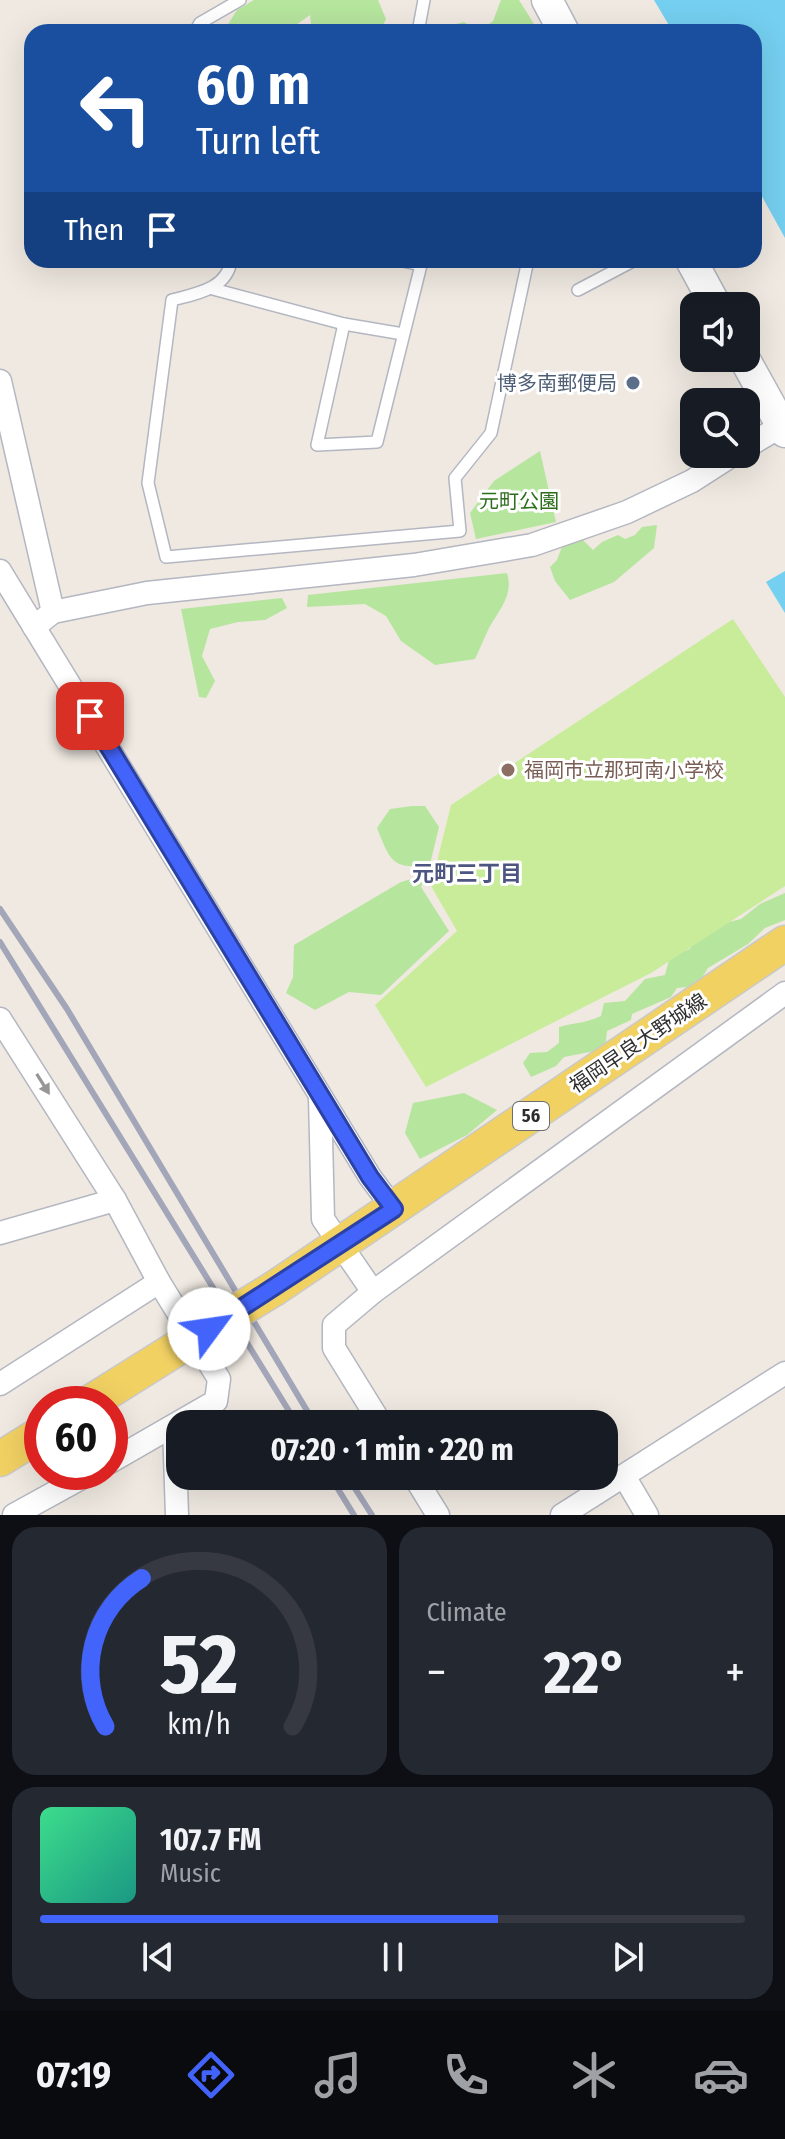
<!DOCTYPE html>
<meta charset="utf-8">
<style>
:root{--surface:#171b24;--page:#242831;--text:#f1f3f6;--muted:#9ea1a6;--line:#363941;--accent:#4264fb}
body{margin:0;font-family:"Fira Sans Condensed","Noto Sans JP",sans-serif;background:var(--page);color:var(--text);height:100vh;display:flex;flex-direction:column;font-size:30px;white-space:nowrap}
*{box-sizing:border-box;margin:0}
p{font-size:26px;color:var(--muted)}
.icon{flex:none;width:44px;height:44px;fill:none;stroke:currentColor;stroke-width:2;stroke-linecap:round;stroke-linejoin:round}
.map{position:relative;height:1515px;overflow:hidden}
.details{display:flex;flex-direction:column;gap:12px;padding:12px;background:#0d0f14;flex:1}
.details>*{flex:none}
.guide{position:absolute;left:24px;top:24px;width:738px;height:244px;border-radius:24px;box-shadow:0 8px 32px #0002;background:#1a4fa0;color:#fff;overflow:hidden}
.controls{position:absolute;left:680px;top:292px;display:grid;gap:16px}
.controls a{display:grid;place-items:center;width:80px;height:80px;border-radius:16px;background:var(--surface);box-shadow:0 8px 32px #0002;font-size:40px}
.speed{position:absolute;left:24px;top:1386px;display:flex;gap:16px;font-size:40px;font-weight:700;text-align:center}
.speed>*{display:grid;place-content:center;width:104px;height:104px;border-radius:50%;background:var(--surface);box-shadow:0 8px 32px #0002;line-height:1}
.speed .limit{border:12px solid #d22;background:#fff;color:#111}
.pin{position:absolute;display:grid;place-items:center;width:68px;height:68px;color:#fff;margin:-34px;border-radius:16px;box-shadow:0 4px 12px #0006}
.me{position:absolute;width:88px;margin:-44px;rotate:59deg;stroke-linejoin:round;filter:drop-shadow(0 0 6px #0008)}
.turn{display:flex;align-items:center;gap:28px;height:168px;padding:0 40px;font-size:36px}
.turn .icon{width:104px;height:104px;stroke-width:2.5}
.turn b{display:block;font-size:56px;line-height:68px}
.then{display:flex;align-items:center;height:76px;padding:0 40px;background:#0003;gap:16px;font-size:30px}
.big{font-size:60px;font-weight:700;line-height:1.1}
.details .widget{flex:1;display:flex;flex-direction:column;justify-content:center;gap:12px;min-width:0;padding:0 28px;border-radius:24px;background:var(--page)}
.details .dial{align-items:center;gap:0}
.dial svg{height:208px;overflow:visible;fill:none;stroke:var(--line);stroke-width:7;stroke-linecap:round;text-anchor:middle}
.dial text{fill:var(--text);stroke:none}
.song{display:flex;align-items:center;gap:24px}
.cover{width:96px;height:96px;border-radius:12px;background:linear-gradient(135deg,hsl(150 70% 55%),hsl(170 70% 35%))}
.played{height:8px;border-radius:4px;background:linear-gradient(90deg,var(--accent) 65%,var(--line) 65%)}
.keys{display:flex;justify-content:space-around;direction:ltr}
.heat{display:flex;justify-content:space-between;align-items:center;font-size:44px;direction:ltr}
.details .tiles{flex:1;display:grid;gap:12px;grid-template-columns:1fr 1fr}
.widget:last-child{grid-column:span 2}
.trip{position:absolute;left:166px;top:1410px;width:452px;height:80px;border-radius:24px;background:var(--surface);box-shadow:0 8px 32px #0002;font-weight:700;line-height:80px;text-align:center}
.tabs{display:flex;height:128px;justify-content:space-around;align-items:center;background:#090b0e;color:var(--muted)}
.tabs .icon{width:56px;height:56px}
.tabs .active{color:var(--accent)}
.tabs b{font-size:36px;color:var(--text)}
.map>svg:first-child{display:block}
.green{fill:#b6e59e}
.pitch{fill:#c9ec9a}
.water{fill:#75cff0}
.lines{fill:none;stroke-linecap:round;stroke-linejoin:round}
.lane-casing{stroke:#b4b7c1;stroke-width:14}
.street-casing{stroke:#b4b7c1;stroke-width:25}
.secondary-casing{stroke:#b4b7c1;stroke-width:33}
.primary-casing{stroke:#c9c9c9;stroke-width:37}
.lane{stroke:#fff;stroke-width:11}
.street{stroke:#fff;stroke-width:22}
.secondary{stroke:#fff;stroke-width:30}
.primary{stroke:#f2d163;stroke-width:34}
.rail{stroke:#a3a6b8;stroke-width:6}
.primary-bridge-casing{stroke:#c9c9c9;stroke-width:37;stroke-linecap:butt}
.primary-bridge{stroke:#f2d163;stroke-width:34}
.oneway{fill:#969696}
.route-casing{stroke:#2b41a3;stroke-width:20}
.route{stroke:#4264fb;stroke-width:14}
.service-dot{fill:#5c6f8a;stroke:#fff;stroke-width:3}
.education-dot{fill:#8d6e63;stroke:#fff;stroke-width:3}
.labels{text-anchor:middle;stroke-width:6;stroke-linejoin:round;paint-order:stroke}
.shield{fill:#fff;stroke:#6d6d6d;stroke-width:2}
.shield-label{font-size:18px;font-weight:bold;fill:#2e2e2e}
.service-label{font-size:20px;fill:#4e5e75;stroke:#fff;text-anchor:end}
.park-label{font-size:20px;fill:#2c6e1b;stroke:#fff}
.education-label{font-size:20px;fill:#785e54;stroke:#fff;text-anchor:start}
.street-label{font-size:20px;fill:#2e2e2e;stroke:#fff}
.neighbourhood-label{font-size:22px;font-weight:bold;fill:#4d5680;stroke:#fff}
</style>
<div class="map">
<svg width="785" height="1515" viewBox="0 0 785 1515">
<rect width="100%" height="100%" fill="#efe9e1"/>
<g class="green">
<path d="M254 0H378L386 19 380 32H312L310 15 286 32H230L227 26 237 10Z"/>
<path d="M501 0H519L539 32H424L464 22 479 31 493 21Z"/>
<path d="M540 451 556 522 476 539 470 513 494 481Z"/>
<path d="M657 525 654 548 614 582 570 600 555 581 550 567 557 560 565 539H582L593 550 602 542 618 535 625 539 635 535 642 527Z"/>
<path d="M507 573C514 595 499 610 489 628 484 638 480 649 475 659L435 665 401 641 386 616 365 604 307 607 308 595Z"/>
<path d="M282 598 287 608 265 620 238 622 210 629 202 656 215 681 206 698 199 697 181 609Z"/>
<path d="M412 806H425L439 827 430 864C392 871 390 860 377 828L390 809Z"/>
<path d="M426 875 421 887 449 931 381 995 349 992 315 1010 286 993 293 977 294 945 401 882Z"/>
<path d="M785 893V920L765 928 748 944 708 968 697 986 677 988 671 997 632 1014 631 1020 607 1031 605 1049 564 1057 556 1066 531 1077 523 1063 530 1053 547 1052 559 1043V1027C573 1023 587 1023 601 1016L604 1003 625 1001 645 979 665 975 670 956 690 949 695 931 741 919 760 904Z"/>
<path d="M464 1093 497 1110 467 1135 420 1159 405 1133 413 1103Z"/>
</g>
<path class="pitch" d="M733 619 785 697V886L651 973 426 1087 375 1005 457 931 431 886 451 805Z"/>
<g class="water">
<path d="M654 0H785V238L754 182V32H673Z"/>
<path d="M785 571V613L766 582Z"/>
</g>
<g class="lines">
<defs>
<g id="lane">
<path d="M195 32 200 23 240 0"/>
<path d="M418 32 424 0"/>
<path d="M231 260C228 289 195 294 172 300L148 483 166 557 460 531 455 478 491 433 528 260"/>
<path d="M213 289 344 324 403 334"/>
<path d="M578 290 635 260"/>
<path d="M344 324 317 445 377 442 421 265 398 260"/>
</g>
<g id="street">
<path d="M0 381 53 612"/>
<path d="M746 447 785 424"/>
<path d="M0 571 370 1177 394 1209"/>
<path d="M34 627 53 612 147 593 414 565 532 545 627 512 692 481 734 454"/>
<path d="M0 1019 115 1200 159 1282 219 1379 216 1401 110 1462"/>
<path d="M320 1097 323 1219 373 1292"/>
<path d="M0 1233 115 1200"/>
<path d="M0 1384 159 1282"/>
<path d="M381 1424 334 1348V1325L373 1292 785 993"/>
<path d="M174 1426 177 1515"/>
<path d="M414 1476 438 1515"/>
<path d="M624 1476 647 1515"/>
<path d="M14 1515 92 1472"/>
<path d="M562 1515 785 1373"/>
</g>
<g id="secondary">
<path d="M547 0 564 32"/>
<path d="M691 260 716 306"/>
<path d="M744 358 785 432"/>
</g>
<g id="primary">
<path d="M275 1288 785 943"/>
<path d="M88 1404 187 1342"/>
<path d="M0 1459 42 1433"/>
</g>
</defs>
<use href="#lane" class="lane-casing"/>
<use href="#street" class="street-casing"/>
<use href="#secondary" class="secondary-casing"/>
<use href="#primary" class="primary-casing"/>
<use href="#lane" class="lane"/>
<use href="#street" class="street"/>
<use href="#secondary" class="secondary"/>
<use href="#primary" class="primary"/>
<g class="rail">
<path d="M0 909 67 1009 315 1424"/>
<path d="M0 942 297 1424"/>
<path d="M330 1476 354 1515"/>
<path d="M347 1476 372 1515"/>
</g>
<defs>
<path id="primary-bridge" d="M187 1342 275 1288"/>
</defs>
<use href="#primary-bridge" class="primary-bridge-casing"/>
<use href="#primary-bridge" class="primary-bridge"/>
</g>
<defs><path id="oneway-solid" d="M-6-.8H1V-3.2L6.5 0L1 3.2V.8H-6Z" transform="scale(2)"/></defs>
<use class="oneway" href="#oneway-solid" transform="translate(43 1084) rotate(58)"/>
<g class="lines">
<defs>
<path id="route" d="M90 716 370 1177 394 1209 209 1329"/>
</defs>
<use href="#route" class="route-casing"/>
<use href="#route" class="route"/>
</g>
<circle class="service-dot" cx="633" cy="383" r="8"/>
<circle class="education-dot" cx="508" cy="770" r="8"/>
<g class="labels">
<rect class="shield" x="513" y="1102" width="36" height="28" rx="6"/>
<g class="shield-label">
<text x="531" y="1122">56</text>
</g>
<g class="service-label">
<text x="617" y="390">博多南郵便局</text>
</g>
<g class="park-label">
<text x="519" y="508">元町公園</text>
</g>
<g class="education-label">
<text x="524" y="777">福岡市立那珂南小学校</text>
</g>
<g class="street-label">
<text transform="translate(638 1043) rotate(-34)" y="7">福岡早良大野城線</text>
</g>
<g class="neighbourhood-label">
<text x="467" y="881">元町三丁目</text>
</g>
</g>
</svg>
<div class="controls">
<a><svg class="icon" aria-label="sound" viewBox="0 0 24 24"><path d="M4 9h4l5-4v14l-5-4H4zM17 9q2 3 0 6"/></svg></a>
<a><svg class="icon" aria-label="search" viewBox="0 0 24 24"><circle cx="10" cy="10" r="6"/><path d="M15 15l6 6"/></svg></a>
</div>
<div class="speed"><div class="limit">60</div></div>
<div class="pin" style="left:90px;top:716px;background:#d93025"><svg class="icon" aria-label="arrive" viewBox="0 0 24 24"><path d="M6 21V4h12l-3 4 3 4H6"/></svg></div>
<svg class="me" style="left:209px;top:1329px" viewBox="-20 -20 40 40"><circle r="19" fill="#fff"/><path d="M0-13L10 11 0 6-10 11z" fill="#4264fb"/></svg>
<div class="trip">07:20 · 1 min · 220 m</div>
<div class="guide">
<div class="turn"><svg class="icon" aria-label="left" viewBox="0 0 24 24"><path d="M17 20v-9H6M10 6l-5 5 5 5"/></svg><div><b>60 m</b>Turn left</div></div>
<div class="then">Then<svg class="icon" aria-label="arrive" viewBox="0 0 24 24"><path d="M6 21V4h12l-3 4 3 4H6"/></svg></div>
</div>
</div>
<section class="details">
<div class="tiles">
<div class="widget dial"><svg viewBox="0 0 100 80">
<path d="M14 69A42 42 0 1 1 86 69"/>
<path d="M14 69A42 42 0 0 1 28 12" stroke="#4264fb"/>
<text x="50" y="56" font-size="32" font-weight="700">52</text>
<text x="50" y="72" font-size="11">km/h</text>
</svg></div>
<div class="widget"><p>Climate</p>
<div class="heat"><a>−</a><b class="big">22°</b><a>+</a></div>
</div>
<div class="widget">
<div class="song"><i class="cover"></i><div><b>107.7 FM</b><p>Music</p></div></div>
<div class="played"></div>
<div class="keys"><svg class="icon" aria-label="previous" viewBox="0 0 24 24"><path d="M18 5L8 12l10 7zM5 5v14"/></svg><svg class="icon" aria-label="pause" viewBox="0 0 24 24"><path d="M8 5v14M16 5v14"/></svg><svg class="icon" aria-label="next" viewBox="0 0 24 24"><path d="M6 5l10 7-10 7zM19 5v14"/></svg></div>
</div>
</div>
</section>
<nav class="tabs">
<b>07:19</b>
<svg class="icon active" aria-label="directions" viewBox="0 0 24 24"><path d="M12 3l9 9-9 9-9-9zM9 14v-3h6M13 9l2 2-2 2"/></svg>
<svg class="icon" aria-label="music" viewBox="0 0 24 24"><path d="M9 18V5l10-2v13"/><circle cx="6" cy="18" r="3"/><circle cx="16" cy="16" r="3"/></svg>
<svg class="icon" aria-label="phone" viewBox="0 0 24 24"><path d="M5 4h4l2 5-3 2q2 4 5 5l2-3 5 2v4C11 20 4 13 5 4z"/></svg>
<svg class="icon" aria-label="climate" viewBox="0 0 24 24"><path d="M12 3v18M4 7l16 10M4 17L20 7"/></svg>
<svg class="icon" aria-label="car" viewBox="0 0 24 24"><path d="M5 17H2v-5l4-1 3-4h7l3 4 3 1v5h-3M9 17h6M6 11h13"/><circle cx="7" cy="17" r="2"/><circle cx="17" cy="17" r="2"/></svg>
</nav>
